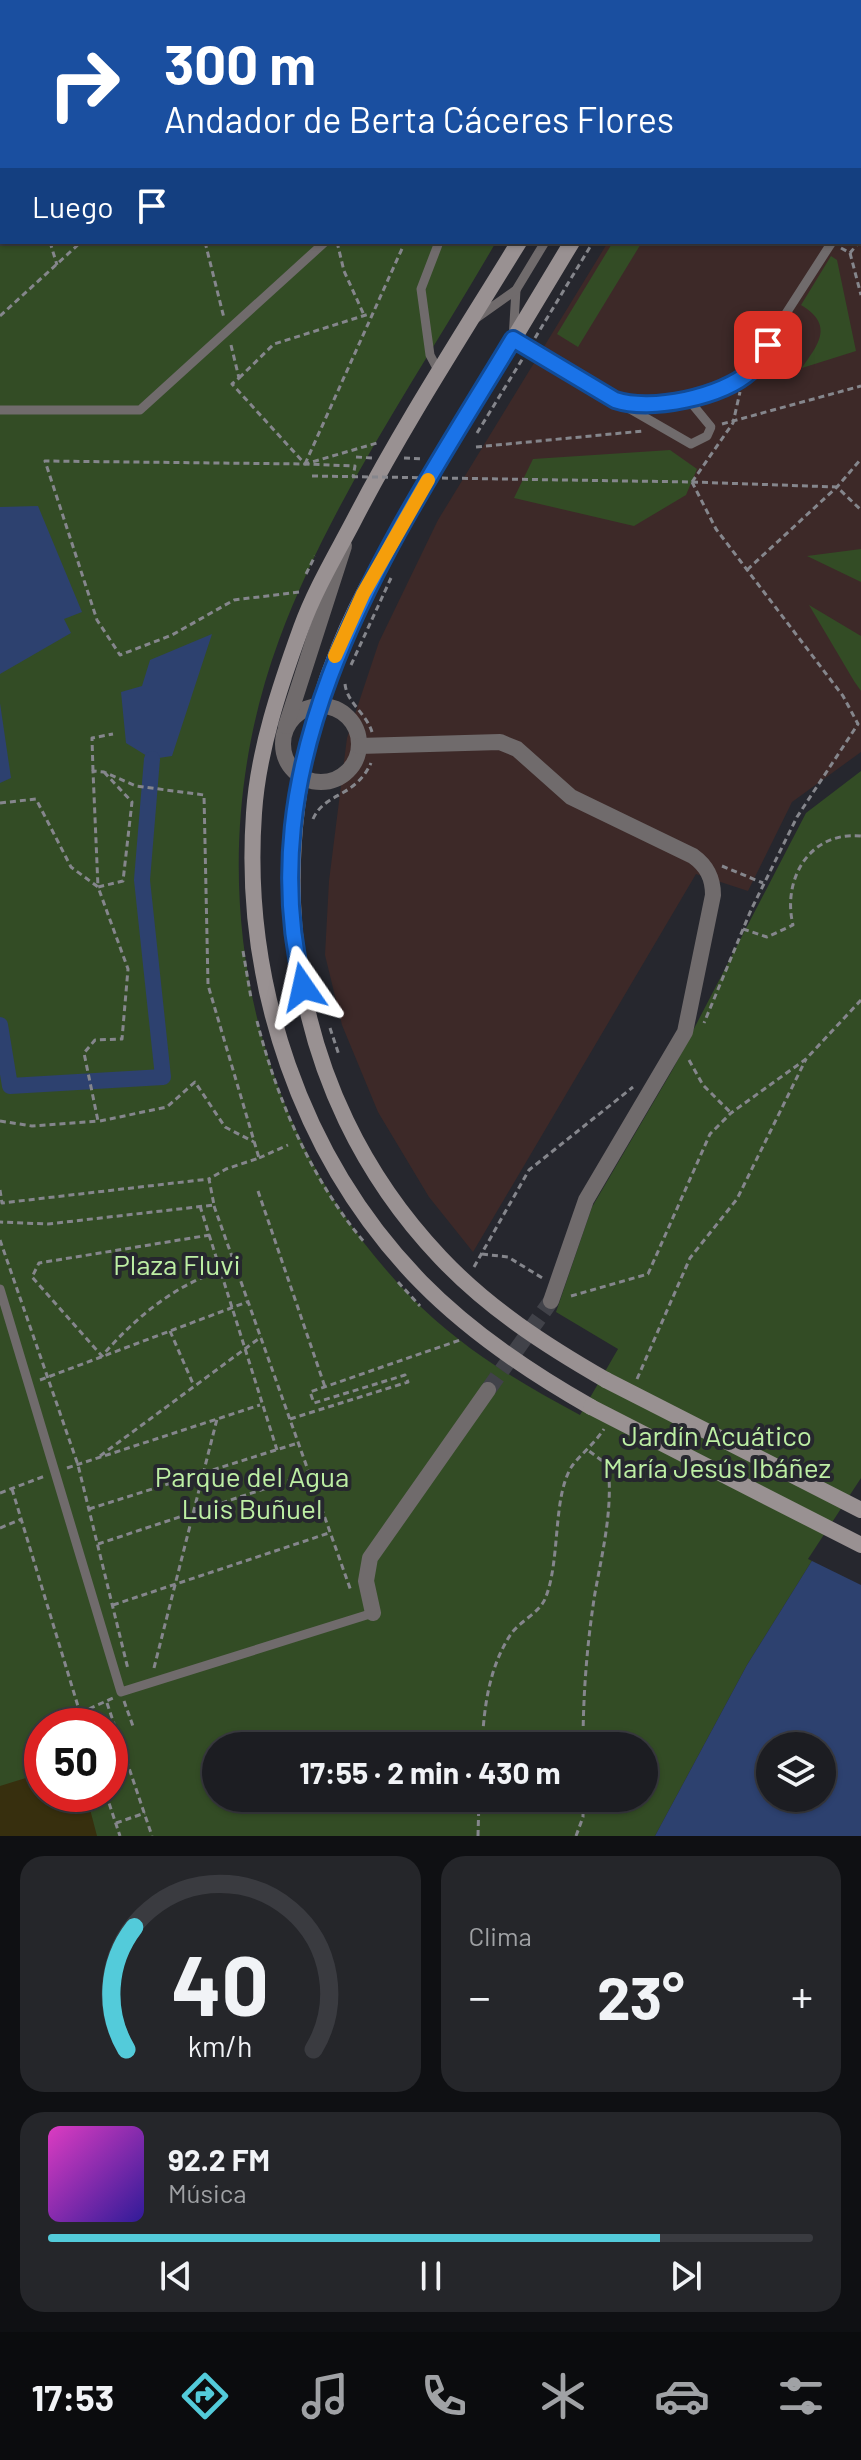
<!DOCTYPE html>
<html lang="es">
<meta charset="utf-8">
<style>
:root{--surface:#1c1d22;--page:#25262a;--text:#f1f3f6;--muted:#a0a2a5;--line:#3a3b40;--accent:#53cbda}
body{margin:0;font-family:Barlow,sans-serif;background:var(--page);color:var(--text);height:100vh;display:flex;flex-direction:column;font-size:30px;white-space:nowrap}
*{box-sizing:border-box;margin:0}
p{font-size:26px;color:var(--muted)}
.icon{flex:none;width:44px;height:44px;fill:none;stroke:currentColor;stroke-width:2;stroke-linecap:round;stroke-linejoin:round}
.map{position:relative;height:1836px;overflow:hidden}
.side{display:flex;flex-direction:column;gap:20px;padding:20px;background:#0f1013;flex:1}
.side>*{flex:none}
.hud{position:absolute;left:0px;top:0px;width:862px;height:244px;box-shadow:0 2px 6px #0004,0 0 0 2px var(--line);background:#1a4fa0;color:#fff;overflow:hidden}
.fabs{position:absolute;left:756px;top:1732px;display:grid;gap:16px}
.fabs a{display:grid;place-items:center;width:80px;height:80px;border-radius:50%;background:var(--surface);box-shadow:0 2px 6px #0004,0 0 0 2px var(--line);font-size:40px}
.speed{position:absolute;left:24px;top:1708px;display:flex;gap:16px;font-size:40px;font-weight:700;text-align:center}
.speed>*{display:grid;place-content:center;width:104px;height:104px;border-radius:50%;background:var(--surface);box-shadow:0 2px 6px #0004,0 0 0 2px var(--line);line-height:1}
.speed .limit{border:12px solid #d22;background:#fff;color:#111}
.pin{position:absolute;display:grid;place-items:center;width:68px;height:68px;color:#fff;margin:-34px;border-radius:16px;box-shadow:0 4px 12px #0006}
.me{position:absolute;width:88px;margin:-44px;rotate:349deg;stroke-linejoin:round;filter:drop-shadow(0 0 6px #0008)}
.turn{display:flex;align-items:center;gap:28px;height:168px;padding:0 32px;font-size:36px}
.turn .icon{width:104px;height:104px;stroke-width:2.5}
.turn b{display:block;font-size:56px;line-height:68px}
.then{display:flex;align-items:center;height:76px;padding:0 32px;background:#0003;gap:16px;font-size:30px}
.big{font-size:60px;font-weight:700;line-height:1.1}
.side .card{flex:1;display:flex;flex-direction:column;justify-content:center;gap:12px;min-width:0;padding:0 28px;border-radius:24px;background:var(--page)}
.side .dial{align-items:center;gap:0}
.dial svg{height:208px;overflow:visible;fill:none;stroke:var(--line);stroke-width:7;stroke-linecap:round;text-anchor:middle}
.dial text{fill:var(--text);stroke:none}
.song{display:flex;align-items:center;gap:24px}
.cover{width:96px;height:96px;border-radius:12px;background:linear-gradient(135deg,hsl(310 70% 55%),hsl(250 70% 35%))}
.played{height:8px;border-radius:4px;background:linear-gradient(90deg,var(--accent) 80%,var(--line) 80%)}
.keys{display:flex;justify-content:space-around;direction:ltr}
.heat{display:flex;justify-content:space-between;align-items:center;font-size:44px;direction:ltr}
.side .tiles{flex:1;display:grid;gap:20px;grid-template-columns:1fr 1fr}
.card:last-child{grid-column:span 2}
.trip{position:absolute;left:202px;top:1732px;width:456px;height:80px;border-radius:40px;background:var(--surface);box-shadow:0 2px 6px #0004,0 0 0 2px var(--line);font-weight:700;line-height:80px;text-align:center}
.dock{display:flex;height:128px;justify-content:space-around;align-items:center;background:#0b0c0e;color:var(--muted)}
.dock .icon{width:56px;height:56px}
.dock .selected{color:var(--accent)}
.dock b{font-size:36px;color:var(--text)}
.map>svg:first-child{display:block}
.commercial{fill:#3d2928}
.green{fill:#334c25;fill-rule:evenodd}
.sand{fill:#372f0e}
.water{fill:#2d416f;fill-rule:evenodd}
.pier{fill:#26272e}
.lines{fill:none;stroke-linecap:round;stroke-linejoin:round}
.canal{stroke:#2d416f;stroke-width:16}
.street-tunnel{stroke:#414249;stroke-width:16;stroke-dasharray:16 8;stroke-linecap:butt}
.path{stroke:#85868c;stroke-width:3;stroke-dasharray:6 4;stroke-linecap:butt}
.lane{stroke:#706b6c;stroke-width:9}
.street{stroke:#706b6c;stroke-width:16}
.secondary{stroke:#999192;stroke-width:16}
.path-bridge{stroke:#85868c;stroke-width:3;stroke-dasharray:6 4;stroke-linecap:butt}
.secondary-bridge{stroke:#999192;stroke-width:16}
.route-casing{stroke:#114b97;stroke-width:20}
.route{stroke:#1a73e8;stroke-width:14}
.slow{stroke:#f59e0b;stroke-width:14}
.labels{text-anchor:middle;stroke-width:8;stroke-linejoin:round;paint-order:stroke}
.park-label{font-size:28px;fill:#bdefa4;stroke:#26272e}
</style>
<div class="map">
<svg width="861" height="1836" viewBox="0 0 861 1836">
<rect width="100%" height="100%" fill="#26272e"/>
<path class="commercial" d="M757 0H861V752L792 802 748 891 696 874 473 1252 429 1197 378 1112 342 1025 325 955 329 881 347 738 379 642 438 520 608 242H860V2Z"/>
<g class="green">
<path d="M0 0H636L2 2V242H496C421 372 331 499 279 640 196 865 242 1124 411 1297 460 1347 519 1383 580 1415L618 1349 556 1312 592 1207 673 1069 806 813 861 771V1482L747 1665 655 1836H0ZM42 1726H110V1794H42ZM216 1746H644V1798H216Z"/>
<path d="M613 242H642L578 347 557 334Z"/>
<path d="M831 256 837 260 856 351 802 368C815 348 837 326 801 305Z"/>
<path d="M670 450 697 469 686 495 634 526 514 498 533 459Z"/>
<path d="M861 549V582L807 556Z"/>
<path d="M809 605 861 636V691L854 681Z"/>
</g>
<path class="sand" d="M42 1773V1794H86L97 1836H0V1786Z"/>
<g class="water">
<path d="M38 506 82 612 64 619 71 633 0 674V507Z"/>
<path d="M212 634 172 756 152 759 126 743 121 692 142 686 150 660Z"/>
<path d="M0 703 11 778 0 783Z"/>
<path d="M861 1482V1836H655L747 1665ZM770 1746H822V1798H770Z"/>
</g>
<path class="pier" d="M861 1478V1585L808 1559Z"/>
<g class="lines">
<path class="canal" d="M0 1025 10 1086 163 1077 142 880 152 759"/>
<path class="street-tunnel" d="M488 1390 551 1301"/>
<g class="path">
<path d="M136 0 137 2"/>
<path d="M271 0V2"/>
<path d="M353 0V2"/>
<path d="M527 0 529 2"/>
<path d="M50 2 52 0"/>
<path d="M92 2 94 0"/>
<path d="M165 2 167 0"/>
<path d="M239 2 241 0"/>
<path d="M333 2 335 0"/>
<path d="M645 2 646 0"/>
<path d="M740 2 741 0"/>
<path d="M0 46 2 44"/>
<path d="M0 87 2 85"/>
<path d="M0 102 2 108"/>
<path d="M860 172 861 170"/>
<path d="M860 240 861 239"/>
<path d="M50 242 57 265"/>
<path d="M205 242 224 318"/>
<path d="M337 242 344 271 364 315"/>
<path d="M841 248 850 253 859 242"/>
<path d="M850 253 861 295"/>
<path d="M0 316 81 242"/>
<path d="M535 338 593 242"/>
<path d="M231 345 239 378 232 384 305 464 355 466 353 477"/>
<path d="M239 378 274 344 369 314"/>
<path d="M722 424 861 386"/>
<path d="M477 433 523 358"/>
<path d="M476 447 643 431"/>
<path d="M356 457 372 458"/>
<path d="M404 458 424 459"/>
<path d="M305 464 405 242"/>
<path d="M692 482 716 529 843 696 858 724 797 817 751 910 704 1023"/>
<path d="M692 482 733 423 740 392"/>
<path d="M692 482 837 487 861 510"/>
<path d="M747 570 837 487 861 459"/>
<path d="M306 574 315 556"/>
<path d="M299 592 234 600 172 635 120 655 97 620 45 461 305 464 377 443"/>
<path d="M351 665 391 578"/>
<path d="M345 684C347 703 366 713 372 732"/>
<path d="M93 771 92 738 113 734"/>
<path d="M104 772 132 802 123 881 98 887 93 771 104 772 136 786 204 795 208 985 259 1158 226 1169 209 1179"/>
<path d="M0 803 36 799 71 867 98 887 128 969 122 1039 95 1040 84 1053 98 1121 32 1126 0 1121"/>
<path d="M313 819C325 792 355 798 371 763"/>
<path d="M722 866 763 883"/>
<path d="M743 929 767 937 793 925C782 880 809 831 861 836"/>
<path d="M243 951 251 998"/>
<path d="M257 1021C277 1100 312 1181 365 1243"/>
<path d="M330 1028 339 1055"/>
<path d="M689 1060 703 1085 731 1113"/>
<path d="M100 1121 167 1107 195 1082 225 1127 254 1142"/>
<path d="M259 1158 288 1145"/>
<path d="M0 1190 2 1203 209 1179 214 1205 48 1224 0 1222"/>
<path d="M258 1191 325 1387"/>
<path d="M200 1206 277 1450"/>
<path d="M214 1206 351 1591"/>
<path d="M210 1235 39 1263 32 1277 102 1356C135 1318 173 1286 222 1270"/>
<path d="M0 1240 78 1465 128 1669"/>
<path d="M482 1254 508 1257 544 1279"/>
<path d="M474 1267 529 1170 633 1087"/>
<path d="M398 1282 420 1306"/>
<path d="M571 1296 648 1274 710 1134 731 1113 806 1059 861 1000"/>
<path d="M170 1331 194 1386"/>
<path d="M637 1379 690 1258 737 1199 806 1059"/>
<path d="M40 1380 247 1302"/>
<path d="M290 1419 408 1382 405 1375 314 1403 310 1392 460 1340"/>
<path d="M100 1456 261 1337"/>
<path d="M67 1468 260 1405"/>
<path d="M12 1489 84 1726"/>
<path d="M0 1493 45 1476"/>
<path d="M89 1509 298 1443"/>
<path d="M0 1528 22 1519"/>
<path d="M98 1544 309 1474"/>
<path d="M113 1605 329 1533"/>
<path d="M154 1668 217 1419"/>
<path d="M124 1701 134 1729"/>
<path d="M107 1703 152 1836"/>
<path d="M80 1713 113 1698"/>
<path d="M482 1746C484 1707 489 1667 511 1634 520 1621 539 1613 545 1599 561 1561 552 1497 572 1466 580 1455 595 1443 604 1429"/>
<path d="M583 1746C583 1695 587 1643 595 1593 603 1549 613 1509 608 1465L589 1451"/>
<path d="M106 1794 120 1836"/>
<path d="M116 1823 145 1813"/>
<path d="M478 1836 479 1798"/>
<path d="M576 1836 583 1817V1798"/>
</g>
<g class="lane">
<path d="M394 0 396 2"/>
<path d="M494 2 495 0"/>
<path d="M548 2 549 0"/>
<path d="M860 197 861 195"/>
<path d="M439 242 421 289 430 355 439 372"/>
<path d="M516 290 513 339 615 400 633 406 688 399 727 386 747 374 832 242"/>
<path d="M475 319 516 290 545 242"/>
<path d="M625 406 691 444 707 436 711 427 688 399"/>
<path d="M0 410H140L325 242"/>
<path d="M0 1289 121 1692 373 1613"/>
</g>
<g class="street">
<circle cx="321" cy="744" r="38"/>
<path d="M286 726 344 546"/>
<path d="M359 746 500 742 517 749 571 797 693 856C707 866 713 878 713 895L685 1032 586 1200 551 1301"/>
<path d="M373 1613 366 1581 370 1558 488 1390"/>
</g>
<g class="secondary">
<path d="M665 2 666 0"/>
<path d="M719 2 720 0"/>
<path d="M519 242C462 335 402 427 352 524 334 558 314 592 301 628 280 686 258 751 254 813 242 983 301 1159 421 1282 471 1333 529 1372 591 1407"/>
<path d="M572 242C526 318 480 394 434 471 400 528 364 585 339 647 255 854 283 1091 440 1257 488 1308 545 1345 606 1380"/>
</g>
<path class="path-bridge" d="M312 476 692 482"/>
<g class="secondary-bridge">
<path d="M606 1380 861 1510"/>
<path d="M591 1407 861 1545"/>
</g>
</g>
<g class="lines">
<defs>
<path id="route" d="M303 987C245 745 395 535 513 339L615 400C651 412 722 397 751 371 758 364 763 354 768 345"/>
</defs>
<use href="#route" class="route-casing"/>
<use href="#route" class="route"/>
<path class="slow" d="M335 656 363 594 428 480"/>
</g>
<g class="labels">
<g class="park-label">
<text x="177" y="1275">Plaza Fluvi</text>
<text x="717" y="1446">Jardín Acuático<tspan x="717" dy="32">María Jesús Ibáñez</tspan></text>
<text x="252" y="1487">Parque del Agua<tspan x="252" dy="32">Luis Buñuel</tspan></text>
</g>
</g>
</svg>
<div class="fabs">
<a><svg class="icon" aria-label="layers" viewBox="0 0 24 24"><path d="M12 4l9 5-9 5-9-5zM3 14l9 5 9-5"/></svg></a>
</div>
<div class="speed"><div class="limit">50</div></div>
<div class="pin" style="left:768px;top:345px;background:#d93025"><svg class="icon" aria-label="arrive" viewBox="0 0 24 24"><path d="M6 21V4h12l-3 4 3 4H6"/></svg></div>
<svg class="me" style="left:303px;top:987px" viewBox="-20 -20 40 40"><path d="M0-17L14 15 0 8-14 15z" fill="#1a73e8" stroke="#fff" stroke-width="4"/></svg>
<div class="trip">17:55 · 2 min · 430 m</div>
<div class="hud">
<div class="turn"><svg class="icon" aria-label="right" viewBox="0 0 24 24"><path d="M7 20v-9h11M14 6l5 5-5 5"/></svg><div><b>300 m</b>Andador de Berta Cáceres Flores</div></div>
<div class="then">Luego<svg class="icon" aria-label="arrive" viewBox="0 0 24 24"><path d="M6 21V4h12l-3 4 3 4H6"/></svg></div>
</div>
</div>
<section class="side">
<div class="tiles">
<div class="card dial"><svg viewBox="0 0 100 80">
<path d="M14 69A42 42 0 1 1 86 69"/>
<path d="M14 69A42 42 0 0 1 17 22" stroke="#53cbda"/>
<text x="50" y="56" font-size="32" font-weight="700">40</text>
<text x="50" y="72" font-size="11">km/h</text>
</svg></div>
<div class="card"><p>Clima</p>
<div class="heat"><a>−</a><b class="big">23°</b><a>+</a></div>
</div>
<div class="card">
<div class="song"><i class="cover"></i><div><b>92.2 FM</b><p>Música</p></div></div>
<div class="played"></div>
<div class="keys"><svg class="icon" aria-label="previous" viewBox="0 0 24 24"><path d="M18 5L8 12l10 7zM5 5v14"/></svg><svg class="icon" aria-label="pause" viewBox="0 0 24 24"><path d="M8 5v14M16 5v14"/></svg><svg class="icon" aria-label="next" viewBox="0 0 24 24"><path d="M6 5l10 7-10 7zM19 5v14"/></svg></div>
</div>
</div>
</section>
<nav class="dock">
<b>17:53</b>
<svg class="icon selected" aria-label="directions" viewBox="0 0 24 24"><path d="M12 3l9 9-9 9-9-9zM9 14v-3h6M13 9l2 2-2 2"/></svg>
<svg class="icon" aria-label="music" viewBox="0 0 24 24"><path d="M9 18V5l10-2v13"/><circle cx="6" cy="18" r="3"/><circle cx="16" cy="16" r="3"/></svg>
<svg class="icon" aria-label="phone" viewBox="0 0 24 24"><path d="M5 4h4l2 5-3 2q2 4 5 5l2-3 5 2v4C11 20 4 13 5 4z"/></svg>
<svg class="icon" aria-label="climate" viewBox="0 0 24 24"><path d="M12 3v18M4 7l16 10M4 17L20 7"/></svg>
<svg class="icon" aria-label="car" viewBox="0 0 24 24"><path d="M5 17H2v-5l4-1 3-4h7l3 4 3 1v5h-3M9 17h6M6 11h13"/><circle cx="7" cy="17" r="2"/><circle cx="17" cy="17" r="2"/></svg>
<svg class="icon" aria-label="filters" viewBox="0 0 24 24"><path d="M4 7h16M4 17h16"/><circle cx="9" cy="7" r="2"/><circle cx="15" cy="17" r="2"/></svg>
</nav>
